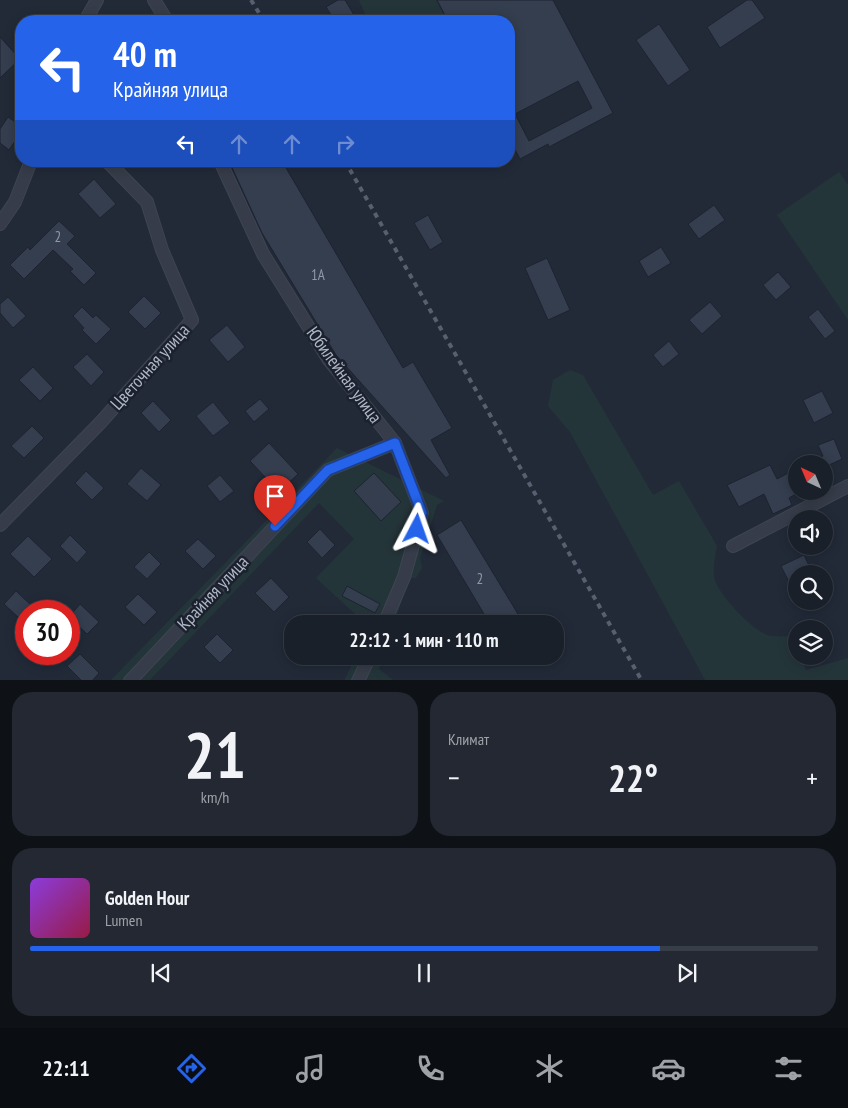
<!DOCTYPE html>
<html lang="ru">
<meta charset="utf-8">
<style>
:root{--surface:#1a202a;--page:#232832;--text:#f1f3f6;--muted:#9fa3a8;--line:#383e47;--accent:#2563eb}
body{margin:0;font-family:"PT Sans Narrow",sans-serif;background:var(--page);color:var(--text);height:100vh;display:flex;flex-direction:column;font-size:19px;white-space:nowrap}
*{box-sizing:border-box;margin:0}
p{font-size:16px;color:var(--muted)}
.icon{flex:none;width:28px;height:28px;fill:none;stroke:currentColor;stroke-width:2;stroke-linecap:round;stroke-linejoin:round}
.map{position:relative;height:680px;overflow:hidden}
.details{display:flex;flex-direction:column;gap:12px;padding:12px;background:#0e1217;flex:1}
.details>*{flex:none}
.top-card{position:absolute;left:15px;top:15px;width:500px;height:152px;border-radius:20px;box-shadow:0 2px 12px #0003,0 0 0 1px var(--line);background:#2563eb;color:#fff;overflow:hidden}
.needle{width:32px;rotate:316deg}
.fabs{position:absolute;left:788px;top:455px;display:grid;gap:10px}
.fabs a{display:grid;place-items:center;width:45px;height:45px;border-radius:50%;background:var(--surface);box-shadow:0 2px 12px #0003,0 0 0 1px var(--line);font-size:25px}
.speed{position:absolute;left:15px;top:600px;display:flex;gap:10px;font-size:25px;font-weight:700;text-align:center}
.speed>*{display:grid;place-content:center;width:65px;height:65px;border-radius:50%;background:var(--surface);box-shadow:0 2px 12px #0003,0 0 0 1px var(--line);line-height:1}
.speed .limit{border:8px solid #d22;background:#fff;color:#111}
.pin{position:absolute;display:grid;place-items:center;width:42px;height:42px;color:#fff;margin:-51px -21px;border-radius:50% 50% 50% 0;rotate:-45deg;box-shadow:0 0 5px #0007}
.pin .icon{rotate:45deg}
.me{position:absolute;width:55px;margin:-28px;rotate:4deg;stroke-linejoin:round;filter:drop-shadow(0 0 4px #0008)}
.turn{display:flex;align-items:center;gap:18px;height:105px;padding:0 15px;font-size:22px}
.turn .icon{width:65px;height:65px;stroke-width:2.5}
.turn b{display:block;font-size:35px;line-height:42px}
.lanes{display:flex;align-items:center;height:48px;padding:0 15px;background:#0003;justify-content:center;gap:25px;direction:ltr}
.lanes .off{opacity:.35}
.big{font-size:38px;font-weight:600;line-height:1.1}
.details .tile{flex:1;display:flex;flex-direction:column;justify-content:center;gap:8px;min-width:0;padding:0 18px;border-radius:20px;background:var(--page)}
.details .dial{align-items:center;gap:0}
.dial b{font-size:65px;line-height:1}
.song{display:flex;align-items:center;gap:15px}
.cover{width:60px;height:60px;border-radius:8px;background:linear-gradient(135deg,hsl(270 70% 55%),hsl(340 70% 35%))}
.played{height:5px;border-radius:2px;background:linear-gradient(90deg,var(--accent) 80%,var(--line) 80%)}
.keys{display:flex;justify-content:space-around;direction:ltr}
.heat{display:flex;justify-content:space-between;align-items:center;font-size:28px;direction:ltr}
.details .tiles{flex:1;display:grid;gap:12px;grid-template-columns:1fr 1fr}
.tile:last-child{grid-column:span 2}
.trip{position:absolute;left:284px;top:615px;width:280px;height:50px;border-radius:20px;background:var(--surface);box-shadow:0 2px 12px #0003,0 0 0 1px var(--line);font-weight:600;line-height:50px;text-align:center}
.tabs{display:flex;height:80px;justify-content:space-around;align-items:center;background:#0a0d11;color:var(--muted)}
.tabs .icon{width:35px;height:35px}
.tabs .on{color:var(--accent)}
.tabs b{font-size:22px;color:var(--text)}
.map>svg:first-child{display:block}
.green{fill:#24353a}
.building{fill:#343e4f;stroke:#1d2330;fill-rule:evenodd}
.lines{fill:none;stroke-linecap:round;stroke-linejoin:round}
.minor-casing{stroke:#3f4552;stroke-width:14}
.minor{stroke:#363c49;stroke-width:12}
.rail{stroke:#586070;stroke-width:4;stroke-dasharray:5 5;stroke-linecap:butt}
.route-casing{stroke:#184099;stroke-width:12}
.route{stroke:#2563eb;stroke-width:9}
.labels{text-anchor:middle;stroke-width:5;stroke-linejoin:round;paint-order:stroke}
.number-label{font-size:15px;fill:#8f97a6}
.street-label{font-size:18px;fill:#b0b7c5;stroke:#1b212e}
</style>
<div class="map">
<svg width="848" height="681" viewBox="0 0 848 681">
<rect width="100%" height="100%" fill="#222a38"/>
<g class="green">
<path d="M359 0H436L447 21H368Z"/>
<path d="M839 172 848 185V320L777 215Z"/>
<path d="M570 370 583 375 653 495 679 481 717 546C715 556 713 566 714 577 717 594 754 632 770 636 777 637 786 636 793 636L796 656H801L806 670 848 658V680H705L570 432 548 406 553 380Z"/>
<path d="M337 448 444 501 437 505 420 558 422 568 416 578H409L394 624H366L316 578 354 539 319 503 150 680 110 681Z"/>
<path d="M356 656H383L379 669 393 680 344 681Z"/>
</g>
<g class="building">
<path d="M338 0H345L354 15 345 21H335L326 7Z"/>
<path d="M437 0H553L613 113 549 147 548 144 520 159 509 138V21H448ZM578 81 592 108 529 141 515 114Z"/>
<path d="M747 0H752L765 18 720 48 707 27Z"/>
<path d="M659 24 690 70 668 86 636 40Z"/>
<path d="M0 37 20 59 0 78Z"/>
<path d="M8 117 21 126V132L9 150 0 143V129Z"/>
<path d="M229 161H282L403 368 413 362 452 428 431 440 450 475 446 478 336 355 262 233Z"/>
<path d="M94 179 116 204 100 218 78 194Z"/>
<path d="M714 205 725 220 699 239 688 224Z"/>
<path d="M428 215 443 242 430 250 414 223Z"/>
<path d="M59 221 75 236 67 244 96 273 84 285 70 271 73 269 53 250 24 279 10 265 28 247 30 250Z"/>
<path d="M661 247 671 263 648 277 639 261Z"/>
<path d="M547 258 570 310 548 320 525 268Z"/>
<path d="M778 272 791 287 776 300 763 285Z"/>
<path d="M144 296 161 313 145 329 128 312Z"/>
<path d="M8 297 26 316 13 328 0 313V304Z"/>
<path d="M710 302 722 316 702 334 689 320Z"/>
<path d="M82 307 93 318 96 315 111 329 96 344 82 330 84 328 73 316Z"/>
<path d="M818 309 835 331 825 339 808 317Z"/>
<path d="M227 325 245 347 228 362 209 340Z"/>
<path d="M669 341 679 354 663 367 653 355Z"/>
<path d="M87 354 104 372 91 386 73 367Z"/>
<path d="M33 367 53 388 40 401 19 380Z"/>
<path d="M822 391 833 413 814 423 803 400Z"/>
<path d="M260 399 269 409 254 422 245 411Z"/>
<path d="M153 401 171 420 159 432 141 413Z"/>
<path d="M213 402 230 423 213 436 196 416Z"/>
<path d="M32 426 44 438 24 458 11 446Z"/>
<path d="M834 439 842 459 827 466 807 464 823 456 818 445Z"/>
<path d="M269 443 298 474 279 492 250 461Z"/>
<path d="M770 465 777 479 796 469V494L789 498 792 505 773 514 764 494 739 507 727 485Z"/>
<path d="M141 468 161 485 147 501 127 484Z"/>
<path d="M86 471 104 488 92 500 75 483Z"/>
<path d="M374 473 401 502 381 521 354 491Z"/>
<path d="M220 475 234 491 220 502 207 486Z"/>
<path d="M461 520 524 624H490L437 535Z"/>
<path d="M320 529 335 545 322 558 307 542Z"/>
<path d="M70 535 87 552 77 563 60 546Z"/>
<path d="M28 536 52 559 34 577 10 554Z"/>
<path d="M198 539 216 556 203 569 185 551Z"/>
<path d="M149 552 161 564 147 579 134 567Z"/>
<path d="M804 555 813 574H796V596L781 566Z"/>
<path d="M271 578 289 597 274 612 255 593Z"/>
<path d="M347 586 380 604 375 613 342 596Z"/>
<path d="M16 591 31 605 19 618 4 604Z"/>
<path d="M138 594 157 612 144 625 125 607Z"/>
<path d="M80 604 99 622 87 634 69 617Z"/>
<path d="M217 634 233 650 220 663 204 647Z"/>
<path d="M80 654 99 673 92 681H82L67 666Z"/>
</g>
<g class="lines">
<defs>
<g id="minor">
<path d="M154 0 167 21"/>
<path d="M85 21 97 0"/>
<path d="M220 161 263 254 329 360 395 443 422 513 404 577 384 624"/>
<path d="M0 224 15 202 31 161"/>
<path d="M0 525 101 422 192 320 162 250 147 202 107 161"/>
<path d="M733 546 848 486"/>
<path d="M130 681 328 470 395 443"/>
<path d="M358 681 370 656"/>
</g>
</defs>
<use href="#minor" class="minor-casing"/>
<use href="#minor" class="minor"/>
<g class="rail">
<path d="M251 0 264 21"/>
<path d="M345 161 642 681"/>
</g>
</g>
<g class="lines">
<defs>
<path id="route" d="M275 526 328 470 395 443 422 513 417 529"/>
</defs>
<use href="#route" class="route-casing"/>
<use href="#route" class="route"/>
</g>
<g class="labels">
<g class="number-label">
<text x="58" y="242">2</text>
<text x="318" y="280">1А</text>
<text x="480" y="584">2</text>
</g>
<g class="street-label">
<text transform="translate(150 367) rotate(-48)" y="6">Цветочная улица</text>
<text transform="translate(344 375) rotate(54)" y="6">Юбилейная улица</text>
<text transform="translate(213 593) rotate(-47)" y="6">Крайняя улица</text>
</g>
</g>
</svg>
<div class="fabs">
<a><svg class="needle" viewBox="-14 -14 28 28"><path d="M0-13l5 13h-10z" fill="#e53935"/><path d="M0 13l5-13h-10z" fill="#9fa3a8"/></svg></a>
<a><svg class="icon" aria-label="sound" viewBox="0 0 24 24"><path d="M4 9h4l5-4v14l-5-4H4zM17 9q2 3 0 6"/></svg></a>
<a><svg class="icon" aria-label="search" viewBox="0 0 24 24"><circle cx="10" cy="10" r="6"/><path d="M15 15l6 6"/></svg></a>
<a><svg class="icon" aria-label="layers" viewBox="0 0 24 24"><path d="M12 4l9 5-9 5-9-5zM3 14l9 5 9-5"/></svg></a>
</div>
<div class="speed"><div class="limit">30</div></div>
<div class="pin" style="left:275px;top:526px;background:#d93025"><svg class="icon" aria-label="arrive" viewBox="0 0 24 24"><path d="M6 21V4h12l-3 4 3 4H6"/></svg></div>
<svg class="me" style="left:417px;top:529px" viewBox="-20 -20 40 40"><path d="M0-17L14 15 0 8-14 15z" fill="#2563eb" stroke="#fff" stroke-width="4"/></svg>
<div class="trip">22:12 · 1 мин · 110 m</div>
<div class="top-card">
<div class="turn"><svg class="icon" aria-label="left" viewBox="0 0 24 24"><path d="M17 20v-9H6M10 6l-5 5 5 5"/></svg><div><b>40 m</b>Крайняя улица</div></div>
<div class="lanes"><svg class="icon" aria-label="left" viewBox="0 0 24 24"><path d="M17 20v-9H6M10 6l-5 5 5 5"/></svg><svg class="icon off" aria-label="ahead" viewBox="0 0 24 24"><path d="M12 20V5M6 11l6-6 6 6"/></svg><svg class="icon off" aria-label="ahead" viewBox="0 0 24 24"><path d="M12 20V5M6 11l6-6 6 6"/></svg><svg class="icon off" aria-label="right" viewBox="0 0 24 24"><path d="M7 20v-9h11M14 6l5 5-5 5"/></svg></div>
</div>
</div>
<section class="details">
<div class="tiles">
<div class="tile dial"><b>21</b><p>km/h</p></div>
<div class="tile"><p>Климат</p>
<div class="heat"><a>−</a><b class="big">22°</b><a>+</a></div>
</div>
<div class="tile">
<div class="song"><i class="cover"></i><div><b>Golden Hour</b><p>Lumen</p></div></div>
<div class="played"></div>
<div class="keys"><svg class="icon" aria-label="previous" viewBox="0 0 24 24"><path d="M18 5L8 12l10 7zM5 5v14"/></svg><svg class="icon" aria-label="pause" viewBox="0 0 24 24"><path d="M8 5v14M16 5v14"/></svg><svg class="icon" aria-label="next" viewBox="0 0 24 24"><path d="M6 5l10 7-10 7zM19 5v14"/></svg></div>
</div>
</div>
</section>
<nav class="tabs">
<b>22:11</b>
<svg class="icon on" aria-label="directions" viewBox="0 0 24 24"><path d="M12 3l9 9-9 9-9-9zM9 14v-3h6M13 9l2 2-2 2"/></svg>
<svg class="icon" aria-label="music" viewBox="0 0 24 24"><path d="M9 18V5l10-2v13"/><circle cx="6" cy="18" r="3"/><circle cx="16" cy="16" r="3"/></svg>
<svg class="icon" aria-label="phone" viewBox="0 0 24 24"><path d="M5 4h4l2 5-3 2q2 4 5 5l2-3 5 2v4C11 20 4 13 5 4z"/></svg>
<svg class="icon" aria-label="climate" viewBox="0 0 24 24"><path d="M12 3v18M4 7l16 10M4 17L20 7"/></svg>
<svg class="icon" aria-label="car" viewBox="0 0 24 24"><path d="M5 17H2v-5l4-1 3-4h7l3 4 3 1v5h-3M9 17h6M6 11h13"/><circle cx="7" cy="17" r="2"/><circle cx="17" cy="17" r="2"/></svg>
<svg class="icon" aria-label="filters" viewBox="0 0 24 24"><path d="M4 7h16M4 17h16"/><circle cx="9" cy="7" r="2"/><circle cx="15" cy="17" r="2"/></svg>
</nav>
